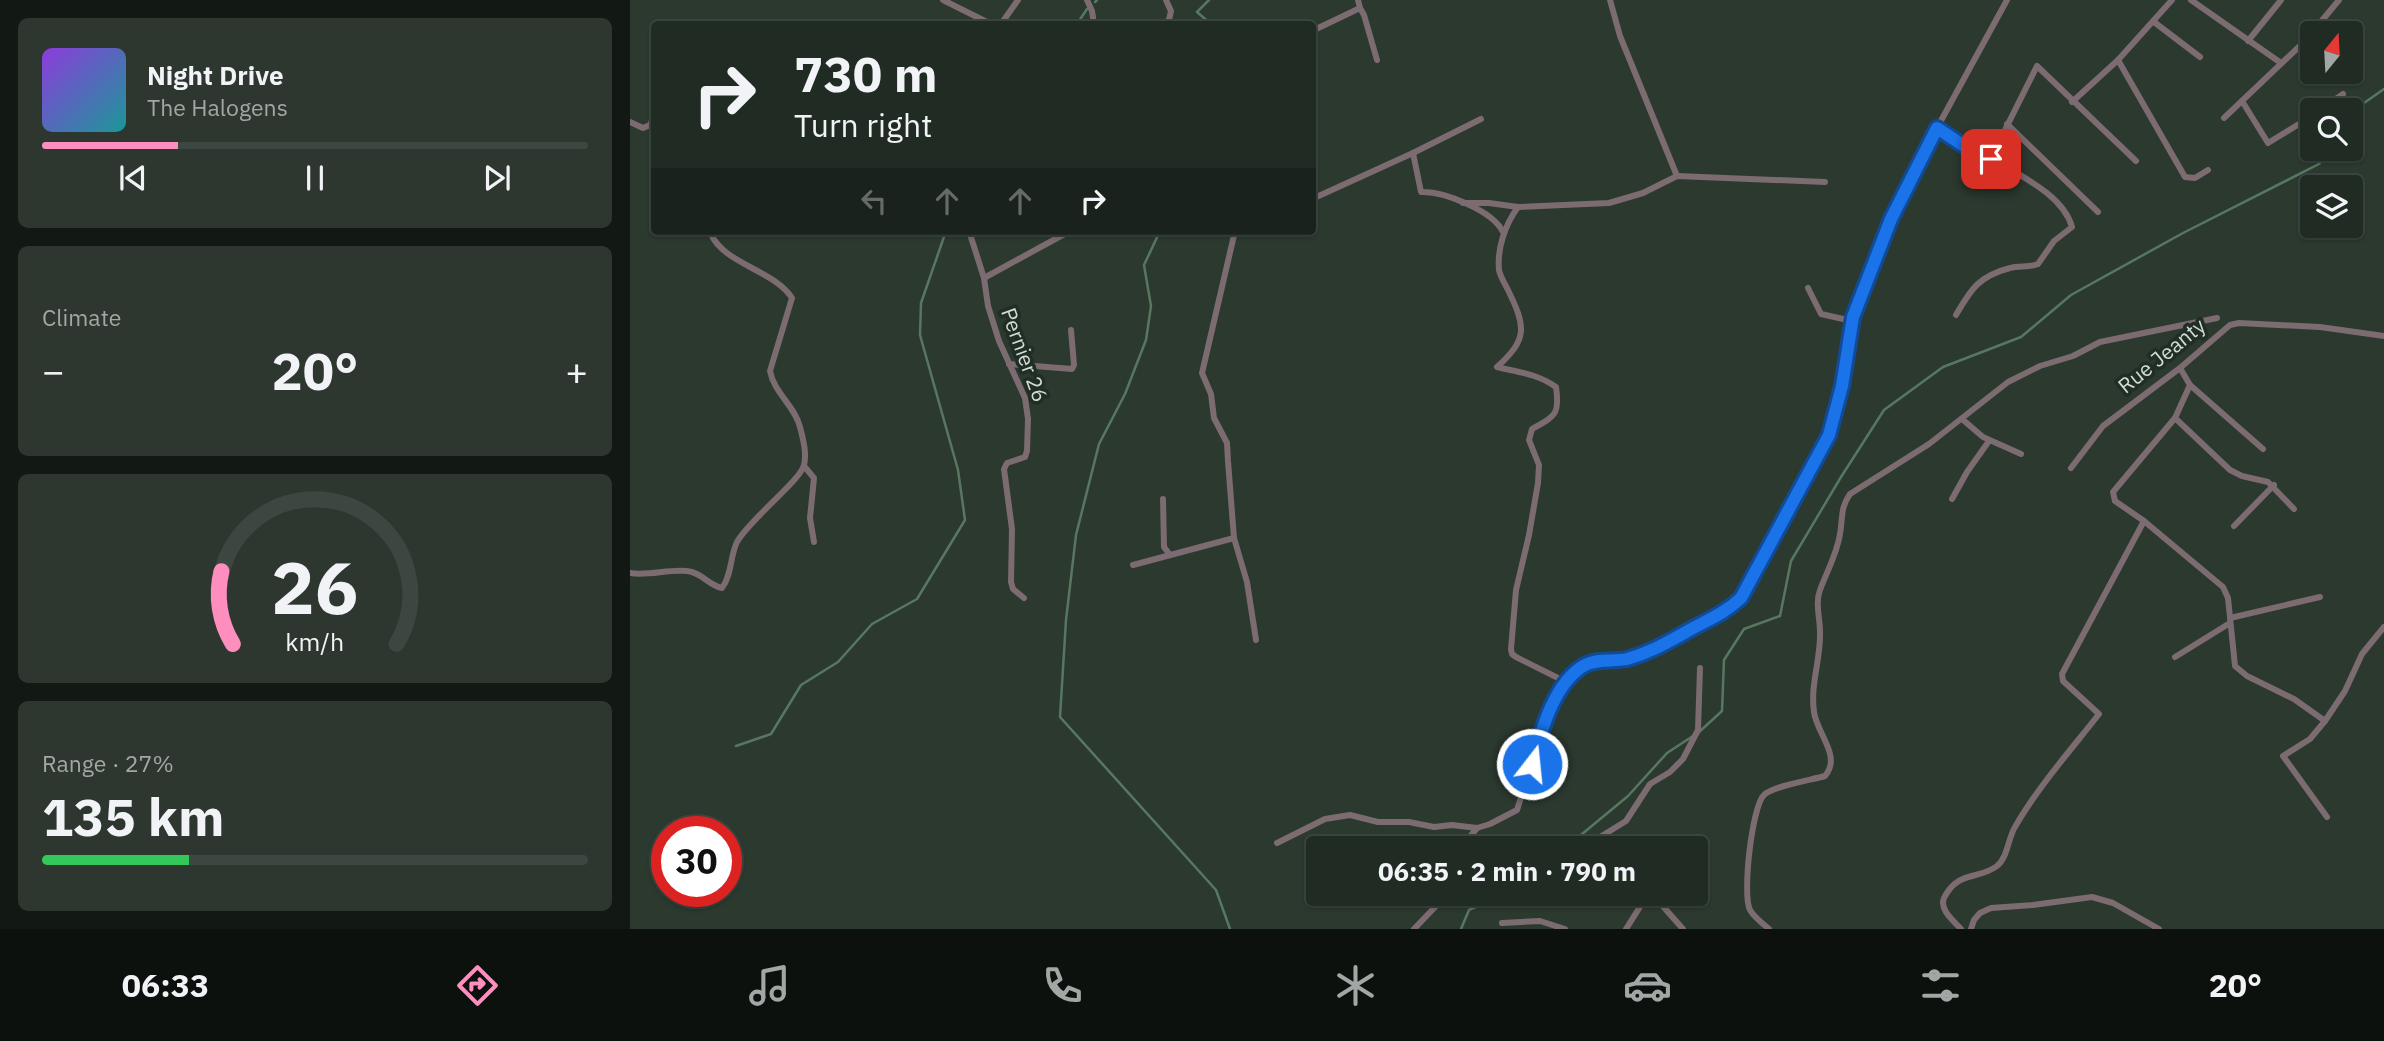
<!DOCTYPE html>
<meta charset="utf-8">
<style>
:root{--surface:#202b23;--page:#2d3730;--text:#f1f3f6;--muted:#a2a7a6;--line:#3d4741;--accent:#fd8ebe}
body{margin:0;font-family:"IBM Plex Sans",sans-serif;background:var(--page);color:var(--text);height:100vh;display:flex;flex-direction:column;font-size:26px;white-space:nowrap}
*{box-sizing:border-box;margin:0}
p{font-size:23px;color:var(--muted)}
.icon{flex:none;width:38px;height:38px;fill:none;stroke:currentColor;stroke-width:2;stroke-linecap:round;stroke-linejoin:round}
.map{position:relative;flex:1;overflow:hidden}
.panel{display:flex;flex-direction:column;gap:18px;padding:18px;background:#121813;width:630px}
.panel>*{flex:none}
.hud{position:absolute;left:21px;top:21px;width:665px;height:214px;border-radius:7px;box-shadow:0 2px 5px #0004,0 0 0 2px var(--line);background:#202b23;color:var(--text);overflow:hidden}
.needle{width:46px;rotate:18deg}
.fabs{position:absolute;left:1670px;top:21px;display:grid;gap:14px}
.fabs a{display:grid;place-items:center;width:63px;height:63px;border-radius:7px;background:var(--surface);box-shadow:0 2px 5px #0004,0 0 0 2px var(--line);font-size:35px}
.speed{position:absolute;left:21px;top:816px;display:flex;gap:14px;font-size:35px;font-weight:700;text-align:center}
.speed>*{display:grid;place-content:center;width:91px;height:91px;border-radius:50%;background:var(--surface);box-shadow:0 2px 5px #0004,0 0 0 2px var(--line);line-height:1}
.speed .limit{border:10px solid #d22;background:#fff;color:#111}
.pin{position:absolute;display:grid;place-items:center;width:60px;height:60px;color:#fff;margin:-30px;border-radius:14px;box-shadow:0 4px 10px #0006}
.me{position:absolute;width:77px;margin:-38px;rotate:16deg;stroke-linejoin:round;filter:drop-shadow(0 0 5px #0008)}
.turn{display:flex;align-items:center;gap:24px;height:147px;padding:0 28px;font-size:32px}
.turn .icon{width:91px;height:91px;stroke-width:2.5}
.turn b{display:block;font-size:49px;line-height:60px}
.lanes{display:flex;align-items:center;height:66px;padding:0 28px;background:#0003;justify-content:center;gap:35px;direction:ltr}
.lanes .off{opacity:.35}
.big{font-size:52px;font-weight:700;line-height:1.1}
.panel .card{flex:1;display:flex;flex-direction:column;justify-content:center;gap:10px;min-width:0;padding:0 24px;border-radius:10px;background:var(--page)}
.panel .dial{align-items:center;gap:0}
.dial svg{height:182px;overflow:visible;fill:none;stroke:var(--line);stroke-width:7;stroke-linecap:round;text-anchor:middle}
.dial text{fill:var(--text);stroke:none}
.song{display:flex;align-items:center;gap:21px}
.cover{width:84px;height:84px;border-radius:10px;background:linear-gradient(135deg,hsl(270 70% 55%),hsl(180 70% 35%))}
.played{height:7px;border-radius:4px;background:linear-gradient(90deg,var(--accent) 25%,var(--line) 25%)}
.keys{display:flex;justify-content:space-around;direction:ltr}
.heat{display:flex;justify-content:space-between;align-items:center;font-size:38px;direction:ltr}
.charge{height:10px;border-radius:5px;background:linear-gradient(90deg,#34c759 27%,var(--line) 0)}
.trip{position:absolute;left:676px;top:836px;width:402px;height:70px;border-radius:7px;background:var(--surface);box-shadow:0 2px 5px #0004,0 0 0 2px var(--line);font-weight:700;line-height:70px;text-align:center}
.menu{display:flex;height:112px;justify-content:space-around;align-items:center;background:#0d110e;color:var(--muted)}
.menu .icon{width:49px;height:49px}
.menu .current{color:var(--accent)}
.menu b{font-size:32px;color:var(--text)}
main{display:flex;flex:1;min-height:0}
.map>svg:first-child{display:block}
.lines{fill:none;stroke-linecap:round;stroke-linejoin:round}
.stream{stroke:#587760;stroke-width:2.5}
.street{stroke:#7c6b71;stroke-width:6}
.route-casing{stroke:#114b97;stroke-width:18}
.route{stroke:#1a73e8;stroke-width:12}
.labels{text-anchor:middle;stroke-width:7;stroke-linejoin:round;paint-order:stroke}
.street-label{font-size:21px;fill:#d3dbd5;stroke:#212e25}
</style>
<main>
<section class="panel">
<div class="card">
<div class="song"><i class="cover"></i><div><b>Night Drive</b><p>The Halogens</p></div></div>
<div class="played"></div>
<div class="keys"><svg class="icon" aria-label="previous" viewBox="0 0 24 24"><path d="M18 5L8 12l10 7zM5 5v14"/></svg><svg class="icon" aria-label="pause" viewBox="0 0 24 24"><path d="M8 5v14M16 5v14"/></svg><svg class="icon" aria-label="next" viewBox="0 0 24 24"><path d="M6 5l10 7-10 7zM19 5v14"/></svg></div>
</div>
<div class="card"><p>Climate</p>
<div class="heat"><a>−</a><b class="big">20°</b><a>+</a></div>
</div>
<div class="card dial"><svg viewBox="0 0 100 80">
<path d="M14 69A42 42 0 1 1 86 69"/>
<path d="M14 69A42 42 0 0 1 9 37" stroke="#fd8ebe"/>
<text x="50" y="56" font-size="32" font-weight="700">26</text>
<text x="50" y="72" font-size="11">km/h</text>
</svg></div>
<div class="card"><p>Range · 27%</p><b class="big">135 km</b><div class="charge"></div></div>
</section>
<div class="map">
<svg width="1754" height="929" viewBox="0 0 1754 929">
<rect width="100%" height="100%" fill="#2b392f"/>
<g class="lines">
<g class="stream">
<path d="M579 0 567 12 581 24"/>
<path d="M465 2 467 0"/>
<path d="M447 24 457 9"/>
<path d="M1720 122 1734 103 1754 89"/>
<path d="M530 231 514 265 521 306 516 340 495 394 469 444 446 535 436 620 430 717 586 890 600 929"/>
<path d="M1068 733 1092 711 1094 660 1114 629 1150 616 1161 561 1211 477 1254 410 1313 367 1391 337 1441 295 1553 233 1689 164 1700 149"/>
<path d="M106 746 141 734 171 685 208 662 242 624 287 599 335 520 328 470 290 335 291 303 316 231"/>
<path d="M934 849 998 796 1037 753 1063 736"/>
<path d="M831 929 839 910 874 894"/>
</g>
<g class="street">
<path d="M313 0 361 24"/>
<path d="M457 0 462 11 464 24"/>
<path d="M980 0 990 36 1047 176"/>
<path d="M1561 0 1651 63"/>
<path d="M730 8 734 15 747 60"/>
<path d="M1524 22 1570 57"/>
<path d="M371 24 388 0"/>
<path d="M533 24 539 20 541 11 536 0"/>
<path d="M682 31 730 8 728 0"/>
<path d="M1618 41 1651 0"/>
<path d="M1488 60 1555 177 1565 178 1578 170"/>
<path d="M1612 101 1638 143 1682 116"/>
<path d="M1442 102 1488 60 1542 0"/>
<path d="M1690 110 1713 94"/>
<path d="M1594 118 1674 42 1709 0"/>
<path d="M0 122 13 128 20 125 24 116"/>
<path d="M1377 124 1468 212"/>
<path d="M1307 128 1334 146 1361 158 1407 66 1506 161"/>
<path d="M783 153 791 192C814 191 863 211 873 232"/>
<path d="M682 199 783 153 851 119"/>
<path d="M833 203H859L888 207 979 203 1013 193 1047 176 1195 182"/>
<path d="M888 207C875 225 867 248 869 270 870 276 875 284 878 290 896 327 898 339 867 367 888 372 908 374 926 387 930 415 925 416 902 429L899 440 909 465 908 483 899 535 886 590 881 649 882 654 886 657 936 682"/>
<path d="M339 231 354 278 358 306 369 341 395 398 398 419 397 451 395 457 377 463 374 469 382 529 381 582 383 589 394 598"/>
<path d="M605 231 572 373 581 394 584 418 597 443 598 461 604 538 617 582 626 640"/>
<path d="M354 278 440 231"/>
<path d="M1178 288 1191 314 1222 321"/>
<path d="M1326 315C1341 289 1349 276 1380 268 1389 265 1399 268 1408 264L1424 241 1442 227C1433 194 1388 175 1361 158"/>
<path d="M379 364 442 369 444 365 441 330"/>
<path d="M1560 385 1633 449"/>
<path d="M1545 418 1600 470 1612 476 1638 482 1664 509"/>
<path d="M1332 419 1353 437 1391 454"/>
<path d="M174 466 184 478 180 518 184 542"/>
<path d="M1441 468 1473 426 1550 368 1600 325 1609 323 1690 327 1754 336"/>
<path d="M533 499 534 547 540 555"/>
<path d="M1322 499 1337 472 1359 441"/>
<path d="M1514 521 1593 587 1598 598 1605 666 1617 676 1664 699 1695 721"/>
<path d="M1604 526 1644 485"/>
<path d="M503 565 604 538"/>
<path d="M0 573C19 576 38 569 57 571 71 572 78 585 92 588 102 575 100 556 107 542 119 520 171 480 174 465 177 453 173 439 170 427 165 406 144 393 140 371L162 298C144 270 94 264 81 234L83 231"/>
<path d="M1600 618 1690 597"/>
<path d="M1545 657 1600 623"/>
<path d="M1697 817 1653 756 1680 739 1695 721 1715 691 1732 654 1754 627"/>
<path d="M647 843 695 819 720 815 748 822H779L804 827 822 825 847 828"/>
<path d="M830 849 847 828 860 824 887 810 916 719 931 688 939 678 955 665 969 661 995 659 1031 647 1056 631 1098 610 1111 598 1199 435 1212 386 1223 317 1261 219 1307 128 1377 0"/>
<path d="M966 849 962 842 996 821 1020 784 1040 772 1053 759 1068 730 1070 668"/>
<path d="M1022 894 1053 929"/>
<path d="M872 923 910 921 935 929"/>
<path d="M784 929 806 906 810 894"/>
<path d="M996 929 1018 894"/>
<path d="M1139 929C1133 924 1124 917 1120 910 1112 895 1122 806 1134 795 1143 786 1181 780 1195 776 1212 756 1187 734 1184 712 1180 684 1191 659 1190 632 1190 618 1185 603 1190 590 1197 571 1207 554 1210 534 1213 518 1210 508 1220 494L1299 444 1378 382 1410 366 1443 356 1470 342 1587 318"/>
<path d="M1331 929C1324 921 1309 910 1314 898 1328 870 1349 880 1367 866 1378 857 1378 838 1385 827 1408 787 1440 751 1469 714L1433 681 1432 674 1514 521 1485 501 1483 492 1545 418 1560 385 1550 368"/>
<path d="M1341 929 1344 920 1350 913 1361 908 1403 905 1462 897 1483 903 1529 929"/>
</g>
</g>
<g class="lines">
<defs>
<path id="route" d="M902 764C911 732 924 682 955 665 968 658 983 662 997 659 1019 653 1036 643 1056 632 1075 621 1094 614 1111 598L1199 435 1212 386 1223 317 1261 219 1307 128 1334 146 1361 159"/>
</defs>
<use href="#route" class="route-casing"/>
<use href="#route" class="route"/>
</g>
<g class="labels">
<g class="street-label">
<text transform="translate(394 355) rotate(70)" y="7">Pernier 26</text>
<text transform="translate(1532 356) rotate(-39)" y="7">Rue Jeanty</text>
</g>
</g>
</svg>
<div class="fabs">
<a><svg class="needle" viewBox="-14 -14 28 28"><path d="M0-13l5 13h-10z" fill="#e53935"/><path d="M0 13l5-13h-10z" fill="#a2a7a6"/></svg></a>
<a><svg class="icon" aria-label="search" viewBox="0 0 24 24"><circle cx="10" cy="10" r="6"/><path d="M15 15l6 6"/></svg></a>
<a><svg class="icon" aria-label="layers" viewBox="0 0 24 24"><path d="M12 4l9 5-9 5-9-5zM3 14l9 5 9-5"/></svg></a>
</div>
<div class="speed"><div class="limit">30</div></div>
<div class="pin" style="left:1361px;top:159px;background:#d93025"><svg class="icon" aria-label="arrive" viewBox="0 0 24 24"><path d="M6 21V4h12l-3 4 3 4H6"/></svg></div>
<svg class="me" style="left:902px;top:764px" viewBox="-20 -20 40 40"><circle r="17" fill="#1a73e8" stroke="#fff" stroke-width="3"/><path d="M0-11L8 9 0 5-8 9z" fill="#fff"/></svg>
<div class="trip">06:35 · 2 min · 790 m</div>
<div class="hud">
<div class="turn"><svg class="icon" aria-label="right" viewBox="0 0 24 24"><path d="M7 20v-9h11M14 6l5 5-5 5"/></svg><div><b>730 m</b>Turn right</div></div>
<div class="lanes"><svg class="icon off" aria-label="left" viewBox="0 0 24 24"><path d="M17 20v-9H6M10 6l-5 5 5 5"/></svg><svg class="icon off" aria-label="ahead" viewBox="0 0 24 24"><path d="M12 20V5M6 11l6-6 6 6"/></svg><svg class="icon off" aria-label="ahead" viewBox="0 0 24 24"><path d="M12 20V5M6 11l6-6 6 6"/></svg><svg class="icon" aria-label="right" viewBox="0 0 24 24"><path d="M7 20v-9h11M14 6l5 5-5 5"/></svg></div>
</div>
</div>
</main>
<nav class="menu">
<b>06:33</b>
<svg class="icon current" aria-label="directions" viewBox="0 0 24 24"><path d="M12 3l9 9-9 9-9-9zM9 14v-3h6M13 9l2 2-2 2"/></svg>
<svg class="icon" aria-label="music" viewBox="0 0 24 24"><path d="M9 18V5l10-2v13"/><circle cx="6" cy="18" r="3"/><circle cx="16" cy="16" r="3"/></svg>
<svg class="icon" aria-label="phone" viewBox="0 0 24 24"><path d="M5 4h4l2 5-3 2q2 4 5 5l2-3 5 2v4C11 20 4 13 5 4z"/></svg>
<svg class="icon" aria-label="climate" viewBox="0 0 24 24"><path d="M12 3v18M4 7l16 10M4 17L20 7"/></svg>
<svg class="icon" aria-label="car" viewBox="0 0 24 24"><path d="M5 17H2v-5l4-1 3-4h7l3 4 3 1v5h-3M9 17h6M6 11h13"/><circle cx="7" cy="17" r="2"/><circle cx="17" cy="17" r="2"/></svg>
<svg class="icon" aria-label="filters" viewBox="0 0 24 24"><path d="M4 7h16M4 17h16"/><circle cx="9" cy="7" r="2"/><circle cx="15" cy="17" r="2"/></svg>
<b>20°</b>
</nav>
